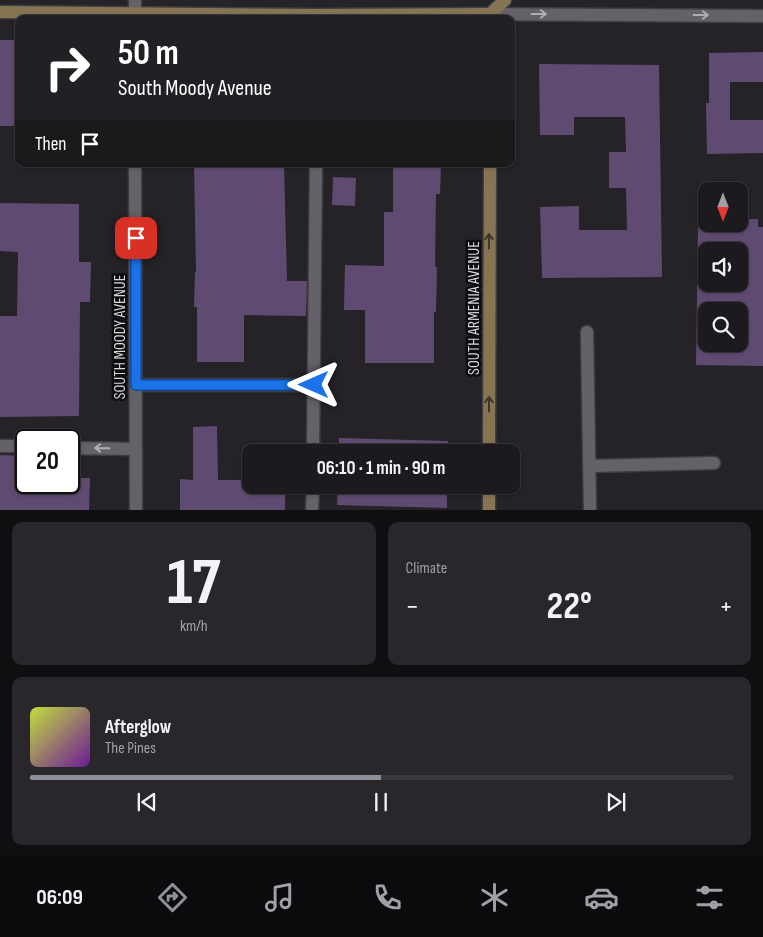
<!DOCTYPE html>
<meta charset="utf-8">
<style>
:root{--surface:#1c1a1e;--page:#29272b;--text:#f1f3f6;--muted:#a0a1a4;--line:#3a383c;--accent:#8c9099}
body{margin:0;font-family:"Sofia Sans Condensed",sans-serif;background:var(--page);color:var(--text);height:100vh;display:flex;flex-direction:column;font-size:19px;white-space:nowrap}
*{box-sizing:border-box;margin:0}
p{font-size:16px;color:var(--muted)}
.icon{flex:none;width:28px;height:28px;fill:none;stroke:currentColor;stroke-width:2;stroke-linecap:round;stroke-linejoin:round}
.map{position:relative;height:510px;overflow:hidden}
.sheet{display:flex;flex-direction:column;gap:12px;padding:12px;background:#0f0e10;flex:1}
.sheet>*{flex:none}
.guide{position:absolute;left:15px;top:15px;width:500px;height:152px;border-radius:10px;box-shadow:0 1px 4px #0004,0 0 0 1px var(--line);background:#202124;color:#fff;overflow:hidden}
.needle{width:32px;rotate:180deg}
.tools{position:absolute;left:698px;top:182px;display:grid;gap:10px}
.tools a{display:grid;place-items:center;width:50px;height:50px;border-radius:10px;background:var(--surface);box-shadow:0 1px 4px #0004,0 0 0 1px var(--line);font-size:25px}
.speed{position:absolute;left:15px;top:429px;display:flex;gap:10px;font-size:25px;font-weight:700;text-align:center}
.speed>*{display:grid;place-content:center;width:65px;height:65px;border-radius:50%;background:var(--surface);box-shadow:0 1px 4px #0004,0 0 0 1px var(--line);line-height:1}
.speed .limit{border:2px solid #111;border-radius:8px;background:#fff;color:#111}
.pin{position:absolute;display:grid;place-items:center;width:42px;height:42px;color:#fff;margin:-21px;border-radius:10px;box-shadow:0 2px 8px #0006}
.me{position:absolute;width:55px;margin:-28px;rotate:270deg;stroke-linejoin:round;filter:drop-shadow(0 0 4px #0008)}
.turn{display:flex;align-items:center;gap:18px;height:105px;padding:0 20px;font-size:22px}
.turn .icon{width:65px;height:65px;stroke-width:2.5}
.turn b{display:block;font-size:35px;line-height:42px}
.then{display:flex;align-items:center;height:48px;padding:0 20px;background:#0003;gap:10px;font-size:19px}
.big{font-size:38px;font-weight:700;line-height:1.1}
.sheet .card{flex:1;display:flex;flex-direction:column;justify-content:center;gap:8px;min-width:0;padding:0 18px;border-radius:10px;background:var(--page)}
.sheet .dial{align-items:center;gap:0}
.dial b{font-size:65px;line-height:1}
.song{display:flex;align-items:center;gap:15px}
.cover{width:60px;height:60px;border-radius:8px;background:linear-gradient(135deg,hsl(70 70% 55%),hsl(280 70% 35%))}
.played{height:5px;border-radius:2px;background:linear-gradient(90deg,var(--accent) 50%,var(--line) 50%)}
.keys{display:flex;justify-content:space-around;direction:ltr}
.heat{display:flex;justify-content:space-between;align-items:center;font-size:28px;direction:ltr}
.sheet .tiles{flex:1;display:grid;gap:12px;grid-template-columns:1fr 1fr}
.card:last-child{grid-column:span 2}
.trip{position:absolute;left:242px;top:444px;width:278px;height:50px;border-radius:10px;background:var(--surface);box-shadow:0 1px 4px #0004,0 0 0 1px var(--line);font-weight:700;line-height:50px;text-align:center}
.tabs{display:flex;height:80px;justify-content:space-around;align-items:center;background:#0b0a0c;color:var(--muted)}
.tabs .icon{width:35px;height:35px}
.tabs .selected{color:var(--accent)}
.tabs b{font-size:22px;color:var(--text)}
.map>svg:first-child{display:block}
.building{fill:#5f4b72;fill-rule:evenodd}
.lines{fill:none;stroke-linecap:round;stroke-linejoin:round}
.lane-casing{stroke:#3e3d40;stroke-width:15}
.street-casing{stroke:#3e3d40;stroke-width:15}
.secondary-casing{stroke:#3e3d40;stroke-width:15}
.lane{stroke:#646268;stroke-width:12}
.street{stroke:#646268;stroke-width:12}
.secondary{stroke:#857553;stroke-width:12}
.oneway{stroke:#afaeb2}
.oneway2{stroke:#3e362a}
.route-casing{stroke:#114b97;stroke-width:12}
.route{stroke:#1a73e8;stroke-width:9}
.labels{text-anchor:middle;stroke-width:5;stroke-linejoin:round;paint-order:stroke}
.street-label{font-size:16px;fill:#d8d7da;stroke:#0e0c0f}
</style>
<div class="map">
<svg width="763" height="510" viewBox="0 0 763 510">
<rect width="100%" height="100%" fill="#252228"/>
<g class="building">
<rect x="0" y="40" width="19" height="86"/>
<path d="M763 52V82H730V120H763V153L707 154 706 103H709V53Z"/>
<path d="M539 64 659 65 662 277 542 278 540 207 579 206V230H627L626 188H609V152H626L625 117H574V135H540Z"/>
<path d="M194 164H284L287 281H307L306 316 244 315V362H197V307H194L195 272H196Z"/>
<path d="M393 164H441L440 194H436L435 267H437L436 312H434V363H365V310H344L345 265 384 266V212H393Z"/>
<path d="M333 177 356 178 355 206 332 205Z"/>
<path d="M0 203 79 204V262H91L90 302H80L79 416 0 417V316H17L18 252 0 251Z"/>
<path d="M739 219H758V227H763V366L696 365 698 227H732V224H739ZM706 251H739V284H706ZM706 311H739V344H706Z"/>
<path d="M217 426 218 480H251V485H285V510H180V479L193 480V427Z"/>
<path d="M339 438 448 441V452H339Z"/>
<path d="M0 455 25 456 24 482H69V478H90L89 510H0Z"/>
<path d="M338 485H447V508L337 505Z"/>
</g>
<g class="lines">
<defs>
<g id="lane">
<path d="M587 332 590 510"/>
<path d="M136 385H314"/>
<path d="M0 446H26"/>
<path d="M69 448 136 449"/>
<path d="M313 452 316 164"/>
<path d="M590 466 714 463"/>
<path d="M312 510 313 485"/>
</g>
<g id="street">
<path d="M135 0V19"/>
<path d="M490 14 763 16"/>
<path d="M135 164 136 510"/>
</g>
<g id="secondary">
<path d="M0 12 317 15 490 14"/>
<path d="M490 14 505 0"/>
<path d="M489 452 490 164"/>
<path d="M489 510V485"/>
</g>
</defs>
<use href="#lane" class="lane-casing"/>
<use href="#street" class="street-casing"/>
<use href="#secondary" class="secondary-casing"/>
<use href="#lane" class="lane"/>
<use href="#street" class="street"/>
<use href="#secondary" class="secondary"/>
</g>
<defs><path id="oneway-shaft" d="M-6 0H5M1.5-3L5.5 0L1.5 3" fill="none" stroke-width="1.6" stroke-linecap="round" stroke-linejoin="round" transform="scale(1.25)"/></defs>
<g class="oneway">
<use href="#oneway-shaft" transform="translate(539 14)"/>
<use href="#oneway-shaft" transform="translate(701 15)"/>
<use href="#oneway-shaft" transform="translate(102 448) rotate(-179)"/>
</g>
<g class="oneway2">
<use href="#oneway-shaft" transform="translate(489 241) rotate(-90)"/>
<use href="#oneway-shaft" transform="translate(489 404) rotate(-90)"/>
</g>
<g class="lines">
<defs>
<path id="route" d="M136 238V385H314"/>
</defs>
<use href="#route" class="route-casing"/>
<use href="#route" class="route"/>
</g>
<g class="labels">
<g class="street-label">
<text transform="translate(473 308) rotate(-90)" y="6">SOUTH ARMENIA AVENUE</text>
<text transform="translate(119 337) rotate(-90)" y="6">SOUTH MOODY AVENUE</text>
</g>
</g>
</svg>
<div class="tools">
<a><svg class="needle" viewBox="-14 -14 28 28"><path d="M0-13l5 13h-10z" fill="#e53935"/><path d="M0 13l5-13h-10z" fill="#a0a1a4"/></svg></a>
<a><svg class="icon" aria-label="sound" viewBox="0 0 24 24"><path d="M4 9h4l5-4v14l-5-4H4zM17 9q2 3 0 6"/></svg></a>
<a><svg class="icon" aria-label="search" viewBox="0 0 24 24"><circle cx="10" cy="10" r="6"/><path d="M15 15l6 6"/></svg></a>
</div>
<div class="speed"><div class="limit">20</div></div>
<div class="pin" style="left:136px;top:238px;background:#d93025"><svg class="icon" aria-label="arrive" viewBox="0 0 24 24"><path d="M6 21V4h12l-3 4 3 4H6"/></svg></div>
<svg class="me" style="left:314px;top:385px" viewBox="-20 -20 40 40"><path d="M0-17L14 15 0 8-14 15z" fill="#1a73e8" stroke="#fff" stroke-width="4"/></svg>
<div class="trip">06:10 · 1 min · 90 m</div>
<div class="guide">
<div class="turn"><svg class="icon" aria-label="right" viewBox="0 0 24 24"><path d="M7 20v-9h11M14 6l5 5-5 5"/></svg><div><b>50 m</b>South Moody Avenue</div></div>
<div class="then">Then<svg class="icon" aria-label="arrive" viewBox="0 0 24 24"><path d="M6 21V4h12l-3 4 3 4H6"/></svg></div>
</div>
</div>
<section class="sheet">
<div class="tiles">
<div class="card dial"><b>17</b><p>km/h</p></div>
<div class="card"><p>Climate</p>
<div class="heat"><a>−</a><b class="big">22°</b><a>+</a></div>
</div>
<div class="card">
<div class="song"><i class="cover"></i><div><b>Afterglow</b><p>The Pines</p></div></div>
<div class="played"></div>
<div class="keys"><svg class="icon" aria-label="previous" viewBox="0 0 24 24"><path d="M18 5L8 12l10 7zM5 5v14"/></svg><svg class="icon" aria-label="pause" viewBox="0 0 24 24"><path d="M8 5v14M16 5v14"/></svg><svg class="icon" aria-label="next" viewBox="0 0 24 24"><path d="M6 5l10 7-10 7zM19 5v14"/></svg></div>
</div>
</div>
</section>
<nav class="tabs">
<b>06:09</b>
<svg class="icon selected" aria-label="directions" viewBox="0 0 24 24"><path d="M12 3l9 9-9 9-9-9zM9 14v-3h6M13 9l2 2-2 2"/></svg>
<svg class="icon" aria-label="music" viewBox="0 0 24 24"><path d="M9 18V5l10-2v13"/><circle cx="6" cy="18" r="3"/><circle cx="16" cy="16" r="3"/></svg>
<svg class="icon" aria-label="phone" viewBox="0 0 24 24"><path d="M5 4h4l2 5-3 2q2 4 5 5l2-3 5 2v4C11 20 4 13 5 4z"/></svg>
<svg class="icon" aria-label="climate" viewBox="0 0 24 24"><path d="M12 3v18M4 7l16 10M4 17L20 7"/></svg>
<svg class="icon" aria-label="car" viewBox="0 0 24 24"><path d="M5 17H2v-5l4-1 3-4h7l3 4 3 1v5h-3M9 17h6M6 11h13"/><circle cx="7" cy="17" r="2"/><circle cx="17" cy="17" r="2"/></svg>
<svg class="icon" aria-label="filters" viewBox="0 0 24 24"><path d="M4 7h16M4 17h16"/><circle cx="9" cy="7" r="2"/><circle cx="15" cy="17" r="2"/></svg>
</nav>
